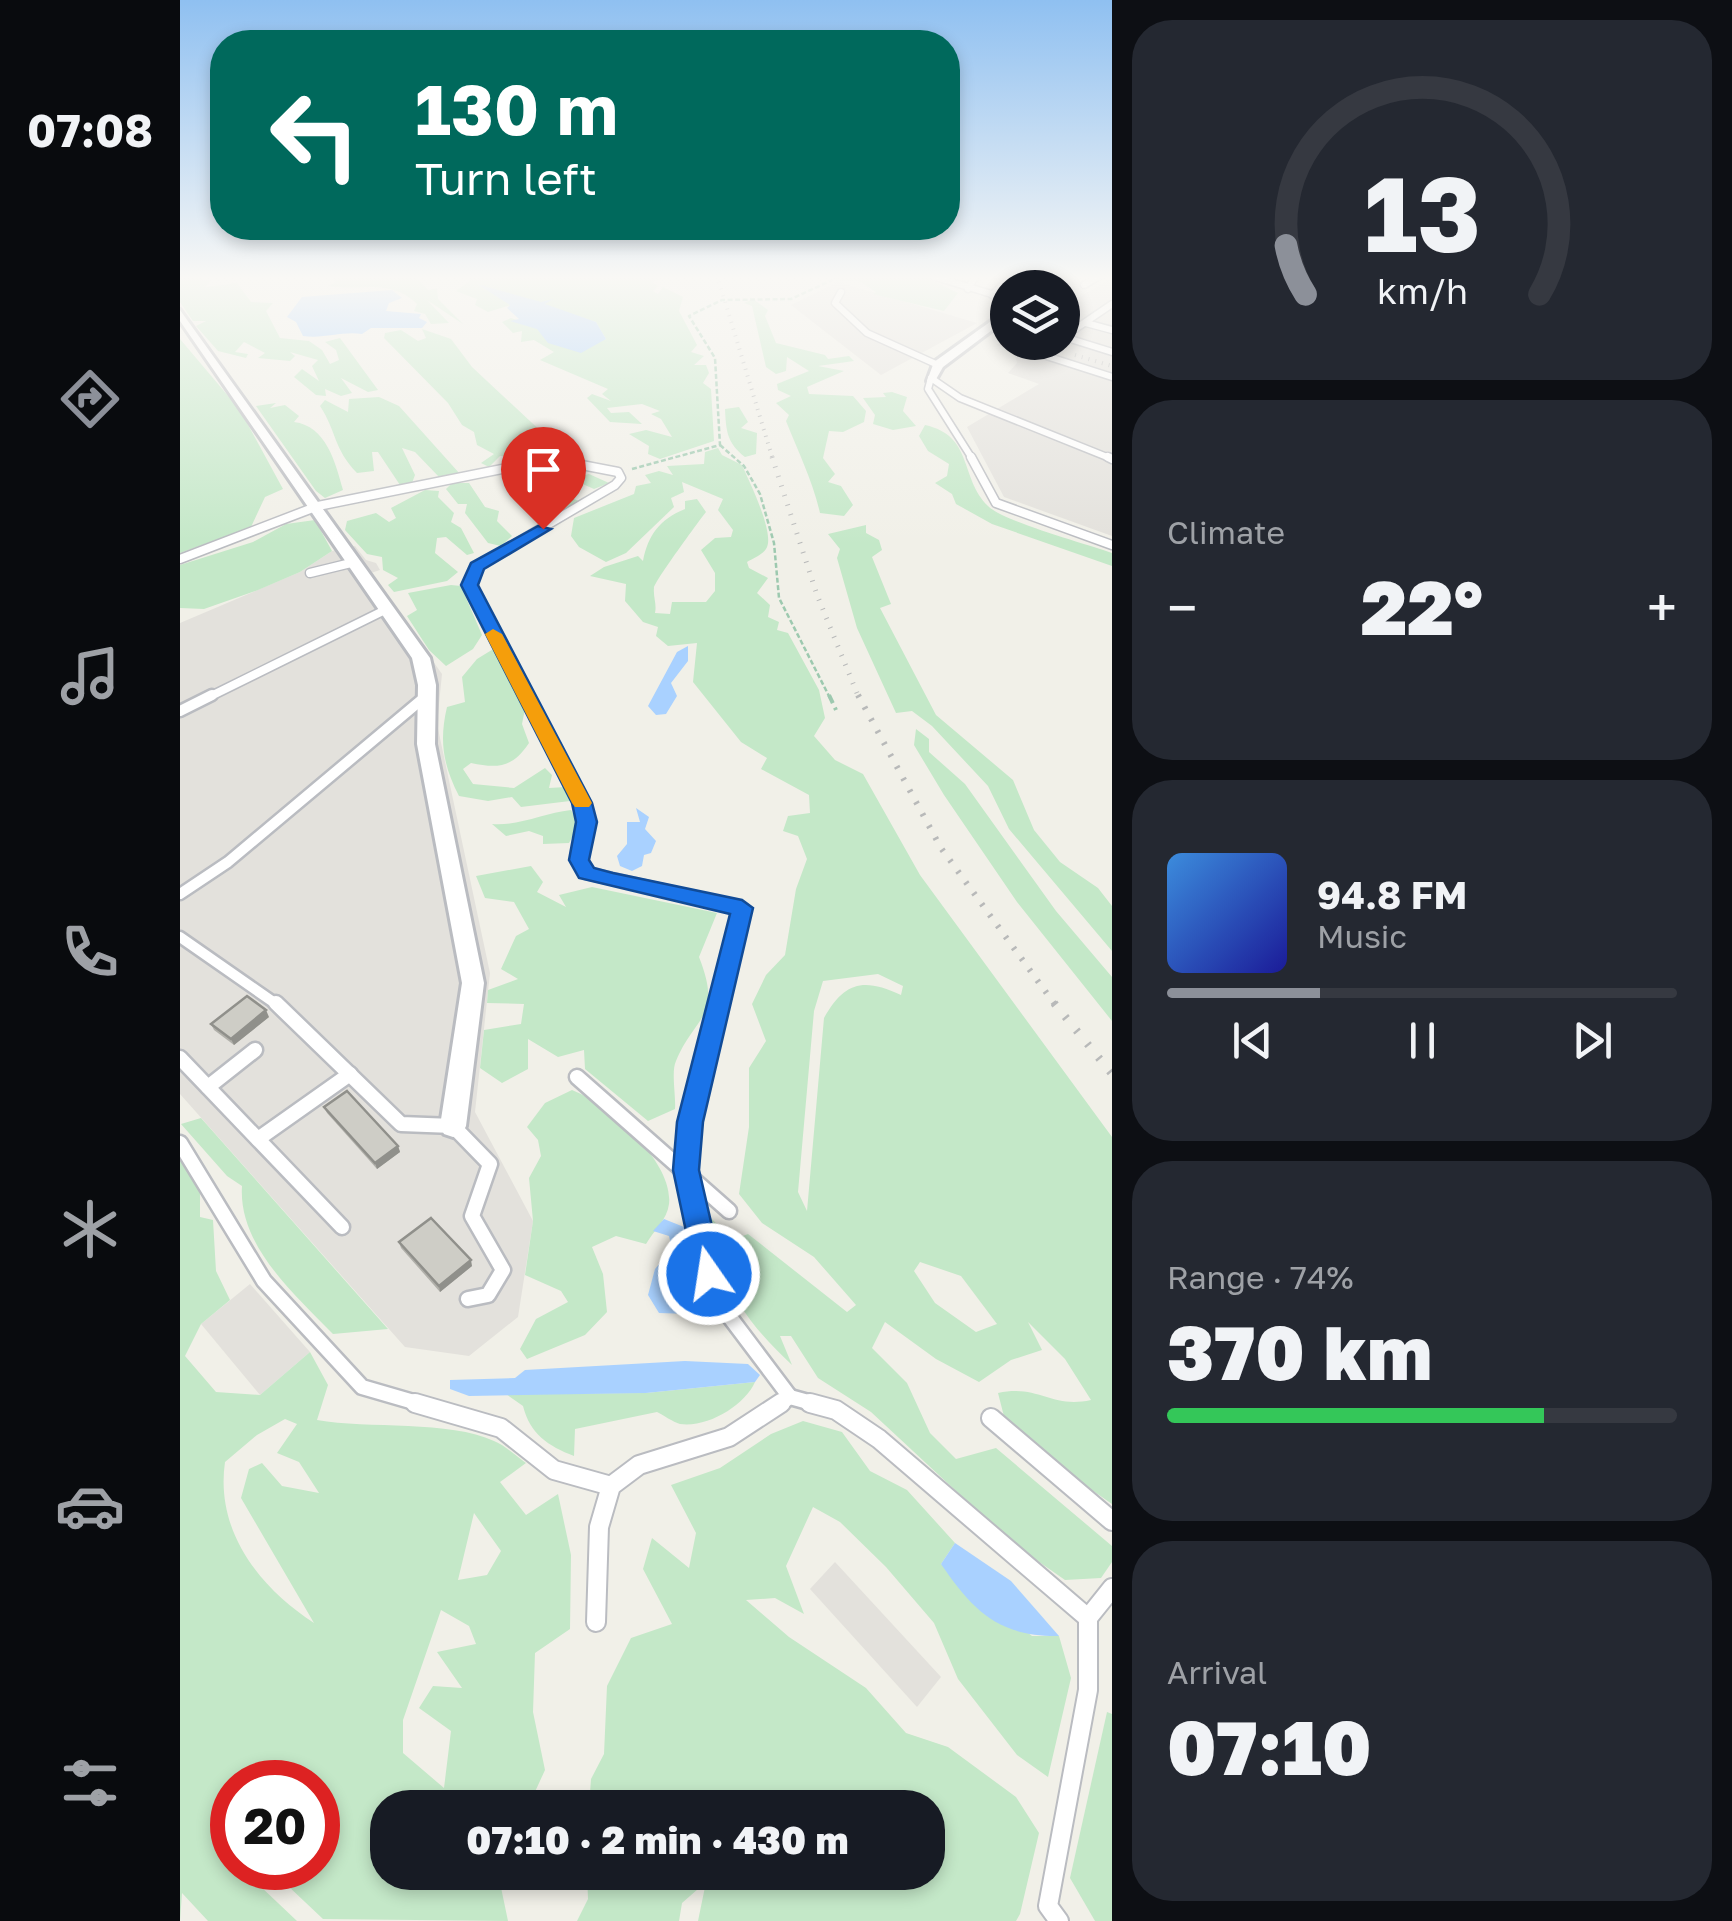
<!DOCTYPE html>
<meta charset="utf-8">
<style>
:root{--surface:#171b24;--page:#242831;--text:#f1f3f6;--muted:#9ea1a6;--line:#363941;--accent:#8c9099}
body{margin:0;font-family:"Golos Text",sans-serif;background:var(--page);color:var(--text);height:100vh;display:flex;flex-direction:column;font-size:38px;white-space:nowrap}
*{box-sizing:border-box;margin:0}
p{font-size:32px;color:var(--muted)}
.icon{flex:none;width:55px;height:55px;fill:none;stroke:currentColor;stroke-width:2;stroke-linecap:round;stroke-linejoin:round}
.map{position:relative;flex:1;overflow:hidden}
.side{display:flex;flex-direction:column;gap:20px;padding:20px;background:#0d0f14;width:620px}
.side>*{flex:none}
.hud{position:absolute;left:30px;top:30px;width:750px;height:210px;border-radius:40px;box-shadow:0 5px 15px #0003;background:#00695c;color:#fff;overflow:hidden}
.controls{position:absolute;left:810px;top:270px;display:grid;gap:20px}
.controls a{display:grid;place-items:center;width:90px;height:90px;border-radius:50%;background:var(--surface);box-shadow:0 5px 15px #0003;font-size:50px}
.speed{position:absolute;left:30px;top:1760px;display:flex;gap:20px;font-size:50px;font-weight:700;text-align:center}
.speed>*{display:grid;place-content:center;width:130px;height:130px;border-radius:50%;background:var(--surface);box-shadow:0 5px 15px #0003;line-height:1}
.speed .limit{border:15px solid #d22;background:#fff;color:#111}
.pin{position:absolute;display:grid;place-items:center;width:85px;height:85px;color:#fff;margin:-102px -42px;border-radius:50% 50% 50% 0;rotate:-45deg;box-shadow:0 0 10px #0007}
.pin .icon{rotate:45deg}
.me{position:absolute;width:110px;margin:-55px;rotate:347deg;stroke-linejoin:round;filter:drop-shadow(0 0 8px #0008)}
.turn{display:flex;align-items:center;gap:35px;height:210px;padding:0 40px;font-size:45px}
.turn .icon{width:130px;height:130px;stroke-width:2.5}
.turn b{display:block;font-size:70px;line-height:85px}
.big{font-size:75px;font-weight:800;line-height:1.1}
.side .card{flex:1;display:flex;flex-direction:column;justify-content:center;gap:15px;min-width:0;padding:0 35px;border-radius:40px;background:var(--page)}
.side .dial{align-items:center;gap:0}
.dial svg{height:260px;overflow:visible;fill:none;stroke:var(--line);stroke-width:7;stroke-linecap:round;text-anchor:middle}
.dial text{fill:var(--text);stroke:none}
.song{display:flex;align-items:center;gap:30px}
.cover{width:120px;height:120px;border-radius:15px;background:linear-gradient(135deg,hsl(210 70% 55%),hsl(240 70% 35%))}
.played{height:10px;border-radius:5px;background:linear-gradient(90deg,var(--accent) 30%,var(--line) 30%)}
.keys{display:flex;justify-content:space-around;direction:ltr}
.heat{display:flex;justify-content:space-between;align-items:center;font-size:55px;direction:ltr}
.charge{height:15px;border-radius:8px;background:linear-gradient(90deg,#34c759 74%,var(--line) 0)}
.trip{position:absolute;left:190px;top:1790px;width:575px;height:100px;border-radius:40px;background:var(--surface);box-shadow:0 5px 15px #0003;font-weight:800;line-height:100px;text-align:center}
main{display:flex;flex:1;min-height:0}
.dock{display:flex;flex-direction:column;width:180px;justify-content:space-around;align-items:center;background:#090b0e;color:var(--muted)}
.dock .icon{width:70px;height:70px}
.dock .active{color:var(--accent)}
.dock b{font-size:45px;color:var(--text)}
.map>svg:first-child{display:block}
.industrial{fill:#e3e1dc}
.green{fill:#c4e8c8;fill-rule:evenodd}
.water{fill:#a9d1ff}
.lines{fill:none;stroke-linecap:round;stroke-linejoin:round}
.lane-far4-casing{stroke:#babcc1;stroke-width:9}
.lane-far3-casing{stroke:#babcc1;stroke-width:11}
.lane-far2-casing{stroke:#babcc1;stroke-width:15}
.lane-far1-casing{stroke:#babcc1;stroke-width:19}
.lane-casing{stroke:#babcc1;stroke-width:22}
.street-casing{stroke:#babcc1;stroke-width:6}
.path-far1{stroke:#9dc9af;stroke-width:2.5;stroke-dasharray:5 2.5;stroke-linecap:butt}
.path{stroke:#9dc9af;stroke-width:4;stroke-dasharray:9 5;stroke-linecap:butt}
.lane-far4{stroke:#fff;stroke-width:6}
.lane-far3{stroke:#fff;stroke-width:8}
.lane-far2{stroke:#fff;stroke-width:10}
.lane-far1{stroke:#fff;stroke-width:14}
.lane{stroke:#fff;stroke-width:18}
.street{fill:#fff;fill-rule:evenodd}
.rail-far3{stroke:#b8b9b9;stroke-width:4;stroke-dasharray:1 6;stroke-linecap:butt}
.rail-far2{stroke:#b8b9b9;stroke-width:5;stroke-dasharray:1 9;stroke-linecap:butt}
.rail-far1{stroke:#b8b9b9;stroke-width:6;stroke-dasharray:2.5 11;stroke-linecap:butt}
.rail{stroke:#b8b9b9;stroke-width:8;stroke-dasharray:2.5 15;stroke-linecap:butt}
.wall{fill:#b1b0aa}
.shaded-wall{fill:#90908b}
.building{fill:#cecdc6;stroke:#90908b;stroke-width:2.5}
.route{fill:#1a73e8;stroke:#114b97;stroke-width:2.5}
.slow{fill:#f59e0b}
</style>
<main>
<nav class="dock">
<b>07:08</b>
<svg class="icon active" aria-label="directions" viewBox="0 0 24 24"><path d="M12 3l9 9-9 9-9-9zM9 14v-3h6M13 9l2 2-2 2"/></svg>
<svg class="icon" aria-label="music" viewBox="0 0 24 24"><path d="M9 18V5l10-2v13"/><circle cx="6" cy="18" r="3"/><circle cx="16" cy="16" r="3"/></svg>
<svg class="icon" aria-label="phone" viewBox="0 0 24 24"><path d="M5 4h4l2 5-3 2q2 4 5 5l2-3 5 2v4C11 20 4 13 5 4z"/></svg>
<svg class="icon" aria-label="climate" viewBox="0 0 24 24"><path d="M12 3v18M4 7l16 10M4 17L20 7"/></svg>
<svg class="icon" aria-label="car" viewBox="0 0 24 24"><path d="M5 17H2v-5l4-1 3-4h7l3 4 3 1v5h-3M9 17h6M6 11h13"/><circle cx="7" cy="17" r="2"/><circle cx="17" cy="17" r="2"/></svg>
<svg class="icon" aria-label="filters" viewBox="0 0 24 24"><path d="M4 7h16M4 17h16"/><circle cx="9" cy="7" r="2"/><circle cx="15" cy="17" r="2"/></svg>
</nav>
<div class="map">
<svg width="932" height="1921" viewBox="0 0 932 1921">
<rect width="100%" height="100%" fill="#f1f0e8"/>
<g class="industrial">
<path d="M932 278V536L824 497 787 427 859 384 828 373 837 363 834 351 816 345 827 338 828 342H882L883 307Z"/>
<path d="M658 282 797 323 701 375 611 305Z"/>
<path d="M175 546 186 560 196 563 200 570 191 573 262 674 257 724 310 973 295 1112 353 1221 338 1317 289 1356 225 1347 0 1094V623L120 572 152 551Z"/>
<path d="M70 1284 130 1352 80 1395 21 1324Z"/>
<path d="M655 1562 761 1677 737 1707 630 1589Z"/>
</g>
<g class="green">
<path d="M159 275H234L248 290 257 288 258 299 283 324 247 300 269 323 251 324 245 314 234 311 237 304C211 278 181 291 148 286L156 282 149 276Z"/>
<path d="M282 275 298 278 305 275H495L472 282 478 286 473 291 478 294 483 287 503 297 499 311 517 345 511 352 524 356 514 365H526L529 373 523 383 531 389 534 441 480 459 468 454 469 446 449 434 466 430 492 437 481 419 471 414 480 411 462 404 427 408 431 413 449 412 462 424 430 422 407 398 412 394 431 401 422 394 428 389 360 360 374 352 354 340 341 342 342 331 333 333 322 322 331 318 410 345 426 339 416 322 300 285 331 305 308 312 295 305 297 299 276 291 290 281Z"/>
<path d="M673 275H741L778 293 764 311 693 294 696 292C680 282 681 278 655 282Z"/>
<path d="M0 277 32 280 25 287 57 283 71 302 93 303 86 311 100 338 129 341 142 350 150 364 159 360 156 350 145 342 160 338 198 390 188 392 161 378 172 393 161 396 145 389 146 396 136 395 114 377 122 369 139 381 132 366 138 360 110 352 115 356 110 361 78 358 85 353 64 342 55 352 68 354 66 358 38 351 16 326 26 321H13L0 302Z"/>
<path d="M573 299 588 310 585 316 596 343 645 355 648 359 669 356 674 361 638 366 664 371 627 387 629 394 673 396 686 411 684 422 663 432 649 431 643 458 655 474 648 482 661 486 673 505 664 516 640 513C633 482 618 451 606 421L609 415 596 403 611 396 598 390 597 384 629 371 607 357 606 371 596 374 586 367 572 306 564 303Z"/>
<path d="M242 329 271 339 292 367 381 450 356 458 320 456 309 467 301 463 314 454 297 445 294 432 282 425 268 403 204 338 205 333 221 330 238 341 246 338Z"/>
<path d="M0 339 60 410 103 489 85 497 71 527 0 553Z"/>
<path d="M712 392 727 397 723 411 736 426 713 430 693 424 695 415 683 398 706 397 703 393Z"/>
<path d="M199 397 219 406 280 474 260 478 235 452 222 448 235 475 232 483 220 485 198 452H192L194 471 177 473C153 448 157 432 140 406L145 400 168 412 169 399Z"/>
<path d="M96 403 90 408 105 405 119 416 114 422C146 426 155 461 163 490L145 498 136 491 76 406Z"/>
<path d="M559 407 568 422 561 428 577 433 576 454 565 457C547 443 546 431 545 409Z"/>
<path d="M745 425C794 436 779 477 808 506 822 521 907 544 932 553V566L812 524 776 504 772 494 755 483 767 476 769 464 748 451 739 436Z"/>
<path d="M538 448 542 455 562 465C569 481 596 535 586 549 582 555 573 558 567 562L569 568 588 578 577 593 590 605 588 617 599 622 597 630 608 633 639 690 645 718 634 736 655 760 683 774 740 875 932 1137V1504L828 1432 818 1393C859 1384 871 1409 911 1400L885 1359 848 1322 862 1350 831 1360 799 1382 756 1359 705 1322 692 1348 727 1383 750 1433 776 1459 816 1448 932 1546V1562L921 1578 885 1580 832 1543 691 1412 638 1378 611 1336H600L612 1365C562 1318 541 1285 530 1217L552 1240 568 1234 667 1312 676 1305 634 1257 582 1223 559 1194 569 1127V1068L586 1041 572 1004 586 975 605 955 616 889 627 859 618 836 603 831 608 816 630 813 629 795 581 769 587 758 561 742 513 682 517 643 488 646 476 636 478 627 463 622 445 601 446 584 410 576 424 567 458 556 463 561C468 535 480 519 505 509V501L517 499 526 512C519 521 474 582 474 588 473 597 477 604 475 613L490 614 492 602H526L535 591V573L521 550 535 538 551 537 553 530 538 510 543 499 502 482 504 492 491 498 494 507 446 553 426 562 399 547 391 536 394 518 454 494 456 486 471 483 465 475 479 471 493 475 487 466 524 464 525 452ZM698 974 723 986 721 995C684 978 665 981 644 1018L627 1211 618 1192 634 1011 643 981ZM740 1262 781 1276 817 1324 796 1332 755 1303 734 1271Z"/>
<path d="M409 474 429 483 414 489 398 482 384 495 399 501 380 511H363L347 491Z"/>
<path d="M272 483H289L305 507 319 511 317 521 332 536 321 546 308 543 285 513 287 504H278L266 489Z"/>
<path d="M245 490 259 491 258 497 274 513 271 522 281 528 294 553 287 555 266 537 257 538 255 553 278 572 267 581 214 592 208 585 218 578 203 570 202 557 187 554 165 530 167 521 196 513 209 522 216 518 211 508Z"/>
<path d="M135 520 152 551 120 572 78 590 24 609 0 608V565L73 542 106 524Z"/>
<path d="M686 525V533L699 540 702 550 692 557 711 604 700 608 756 715 833 780 854 830 880 862 918 888 932 906V951L829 829 808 786 752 726 732 711 716 713 677 628 657 558 660 549 648 534Z"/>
<path d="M271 585 281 586 302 635 293 649 266 666 249 650 227 616 237 610 228 593Z"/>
<path d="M315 648 345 709 342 724 349 743C333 767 319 769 291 763L283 769 293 784 334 788 365 768 372 775 369 788 386 787 390 801 341 807 332 797 308 801 279 796C263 765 259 741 267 707L285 702 282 677 297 659Z"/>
<path d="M736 729 749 739V752L785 784 876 911 932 977V1021L837 902 764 795 734 745Z"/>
<path d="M391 810 399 824 389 843 363 844V836L349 831 326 836 312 824C340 826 364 813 391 810Z"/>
<path d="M351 866 363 882 357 892 386 907 379 895 412 887 537 913 519 957C543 1018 515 1015 496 1061 491 1071 496 1096 495 1109L468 1121 405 1069 404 1050 378 1057 348 1039V1069L322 1083 300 1068 304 1030 341 1024 344 1004 307 1003 308 990 338 979 321 969 336 936 349 929 334 902 305 898 296 876Z"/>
<path d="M392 1090C428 1104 494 1162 489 1204 487 1220 474 1230 466 1244L436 1236 412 1247 423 1274 427 1312 405 1335 347 1359 340 1349 356 1319 388 1302 381 1291 345 1275 353 1221 349 1178 361 1156 358 1140 347 1127 365 1103Z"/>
<path d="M21 1118 208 1329 153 1334C114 1294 58 1245 62 1186L47 1176 1 1124Z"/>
<path d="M0 1160 20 1191V1217L33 1220 36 1271 50 1300 21 1324 5 1356 36 1392 80 1395 130 1352 148 1385 137 1420C188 1429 270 1420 314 1441 326 1446 336 1456 346 1463L320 1482 346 1515 378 1494 391 1555 390 1629 355 1653 353 1712 365 1770 348 1807 208 1808V1872L318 1873 328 1921 143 1919 89 1868H138V1782H52V1827L41 1815 52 1868H61L117 1921H28L2 1893 0 1921ZM105 1419 117 1424 97 1453 119 1462 139 1493 102 1486 82 1463 69 1469 61 1498 134 1623C79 1587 35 1531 45 1462L77 1435ZM294 1513 321 1551 307 1575 278 1580ZM261 1610 289 1626 296 1644 257 1652 282 1688 253 1686 239 1708 271 1731 264 1788 223 1753V1720Z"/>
<path d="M575 1382C565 1405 528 1428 500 1424 493 1422 483 1415 477 1412L395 1429 394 1456C368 1446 350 1434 343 1406L326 1394 466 1393Z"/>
<path d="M623 1421 662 1432 690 1471 727 1490 775 1543 761 1564 852 1636H879L891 1678 868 1777 837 1755 778 1679 754 1623 706 1567 660 1522 633 1507 606 1566 624 1614 595 1598 566 1600 609 1637 686 1688 726 1733 768 1747 836 1797 859 1833 840 1914 836 1921H518L526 1882 502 1903 499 1921H397L408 1899 407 1873 748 1872V1808L409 1807 411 1779 424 1754 427 1686 451 1638 492 1624 463 1569 472 1538 509 1568 516 1533 491 1485 540 1468 591 1434Z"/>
<path d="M927 1712 932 1714V1921H915L890 1878Z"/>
</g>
<g class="water">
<path d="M297 284 361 302 373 299 365 304 416 322 426 339 401 353 368 343 357 329 330 321 339 319 327 308 330 305Z"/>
<path d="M212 290 222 298 209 303 206 311 241 314 239 318 247 322 242 328H191L182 334C162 331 144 339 123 336L116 322 107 317 122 297Z"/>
<path d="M508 646V661L491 683 497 696 486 714 476 715 468 706 497 652Z"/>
<path d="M456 808 469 817 465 829 476 841 471 853 464 855 462 866 452 871 440 866 437 856 447 844V822H460Z"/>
<path d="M484 1219 509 1229C517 1257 504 1283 510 1314L479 1313 468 1295 475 1269 492 1249 489 1236 473 1231Z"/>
<path d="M505 1361 568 1364 580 1375 575 1382 466 1393 289 1396 270 1389V1380L335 1378 345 1370Z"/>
<path d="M775 1543 831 1581 879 1636C819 1637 793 1611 761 1564Z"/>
</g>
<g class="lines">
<defs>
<g id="lane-far4">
<path d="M749 275 828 299"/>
<path d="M817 275H838"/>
<path d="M904 285 921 275"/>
<path d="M788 289 796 275"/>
<path d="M661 292 655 303 687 333 758 365"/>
<path d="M812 295 830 278"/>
<path d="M906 323 932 330"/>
<path d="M884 337 932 352"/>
<path d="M882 338 932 304"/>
<path d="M872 342 860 354 932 377"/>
<path d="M751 378 748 389 793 460"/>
<path d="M751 378 780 398 932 459"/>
</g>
<g id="lane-far3">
<path d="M791 457 816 503 932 545"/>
<path d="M928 457 932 459"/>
<path d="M0 559 138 506 337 466 386 462 438 472 441 478 435 485 297 566 289 585 347 698"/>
<path d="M130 573 175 562"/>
<path d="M27 698 207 609"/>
</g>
<g id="lane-far2">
<path d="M346 695 402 803C407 827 395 852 406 873L562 908 538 1006"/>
<path d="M0 711 32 695"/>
<path d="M0 894 48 862 246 696"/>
<path d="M0 937 99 1006"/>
</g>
<g id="lane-far1">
<path d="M96 1003 221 1124 273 1126 310 1164 292 1216 323 1270 308 1295 288 1299"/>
<path d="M539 1003 510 1122 506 1170 529 1274 549 1316 610 1397"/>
<path d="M0 1058 162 1227"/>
<path d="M397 1077 549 1211"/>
<path d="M28 1087 75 1050"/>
<path d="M78 1139 170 1074"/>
<path d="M0 1143 84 1281 182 1387 244 1405"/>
<path d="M598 1405 610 1397 639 1405"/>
</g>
<g id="lane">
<path d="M235 1403 321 1428 374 1470 431 1486"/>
<path d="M630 1403 656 1410 699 1439 908 1618"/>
<path d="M811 1418 932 1521"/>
<path d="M416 1622 419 1527 431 1486 459 1465 549 1437 601 1403"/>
<path d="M879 1921 868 1906 908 1690V1618L932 1588"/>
</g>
<g id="street">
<path d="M879 275H891L872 288H858Z"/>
<path d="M828 309V318L763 367 755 381H747L754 362Z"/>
<path d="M0 310 250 658 256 685 255 744 304 983 286 1126 282 1134 273 1137 264 1134 260 1126 282 983 237 744 238 685 232 658 0 321Z"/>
</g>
</defs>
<use href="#lane-far4" class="lane-far4-casing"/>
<use href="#lane-far3" class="lane-far3-casing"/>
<use href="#lane-far2" class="lane-far2-casing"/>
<use href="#lane-far1" class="lane-far1-casing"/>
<use href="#lane" class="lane-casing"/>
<use href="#street" class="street-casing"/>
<g class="path-far1">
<path d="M540 445 564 466 580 494 594 543 599 598 650 698"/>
<path d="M452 469 540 445 535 358 509 316 542 300 611 299 663 275"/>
</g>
<path class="path" d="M649 695 656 710"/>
<use href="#lane-far4" class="lane-far4"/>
<use href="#lane-far3" class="lane-far3"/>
<use href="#lane-far2" class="lane-far2"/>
<use href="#lane-far1" class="lane-far1"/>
<use href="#lane" class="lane"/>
<use href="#street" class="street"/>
<g class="rail-far3">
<path d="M537 275 593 460"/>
<path d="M895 355 932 366"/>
</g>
<path class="rail-far2" d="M592 457 637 595 679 698"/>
<path class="rail-far1" d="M678 695 761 848 876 1006"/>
<path class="rail" d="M874 1003 932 1074"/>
</g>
<g class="wall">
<path d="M89 1017 54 1045 34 1030 31 1024Z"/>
<path d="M144 1107 218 1146 220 1152 197 1169 147 1113Z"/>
<path d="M219 1242 292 1266 260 1292 221 1248Z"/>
</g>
<g class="shaded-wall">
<path d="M86 1010 89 1017 54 1045 51 1039Z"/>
<path d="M218 1146 220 1152 197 1169 195 1163Z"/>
<path d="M291 1260 292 1266 260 1292 259 1286Z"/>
</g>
<g class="building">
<path d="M67 996 86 1010 51 1039 31 1024Z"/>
<path d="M167 1091 218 1146 195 1163 144 1107Z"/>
<path d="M251 1218 291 1260 259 1286 219 1242Z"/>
</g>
<linearGradient id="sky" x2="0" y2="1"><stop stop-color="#8fc0f1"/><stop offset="0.51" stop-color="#f9f8f5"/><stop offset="1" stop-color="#f9f8f5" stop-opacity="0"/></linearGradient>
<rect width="932" height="544" fill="url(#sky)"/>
<path class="route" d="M358 526 371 529 304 569 298 585 412 803 417 822 409 860 414 868 433 873 562 900 573 908 523 1122 519 1170 543 1274 539 1284 529 1288 519 1284 515 1274 493 1170 497 1122 550 914 399 878 389 860 396 822 392 803 281 585 291 563Z"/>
<path class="slow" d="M313 629 322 634 412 803 409 807H395L392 803 305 634Z"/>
</svg>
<div class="controls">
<a><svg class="icon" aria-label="layers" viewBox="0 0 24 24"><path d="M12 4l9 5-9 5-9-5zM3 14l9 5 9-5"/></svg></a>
</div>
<div class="speed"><div class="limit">20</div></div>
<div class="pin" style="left:363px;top:529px;background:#d93025"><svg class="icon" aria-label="arrive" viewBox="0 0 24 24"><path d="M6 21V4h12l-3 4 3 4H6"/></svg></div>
<svg class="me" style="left:529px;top:1274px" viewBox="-20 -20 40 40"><circle r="17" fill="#1a73e8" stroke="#fff" stroke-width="3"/><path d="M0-11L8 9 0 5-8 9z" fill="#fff"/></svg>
<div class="trip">07:10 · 2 min · 430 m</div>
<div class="hud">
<div class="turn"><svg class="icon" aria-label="left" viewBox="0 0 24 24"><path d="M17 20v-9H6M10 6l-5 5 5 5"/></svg><div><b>130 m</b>Turn left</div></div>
</div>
</div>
<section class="side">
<div class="card dial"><svg viewBox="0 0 100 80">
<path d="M14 69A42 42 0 1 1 86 69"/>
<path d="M14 69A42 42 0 0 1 8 54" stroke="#8c9099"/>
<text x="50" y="56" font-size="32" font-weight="700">13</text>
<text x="50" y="72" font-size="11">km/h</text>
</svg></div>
<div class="card"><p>Climate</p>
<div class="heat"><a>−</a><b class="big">22°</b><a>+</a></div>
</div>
<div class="card">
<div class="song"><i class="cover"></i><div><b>94.8 FM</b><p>Music</p></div></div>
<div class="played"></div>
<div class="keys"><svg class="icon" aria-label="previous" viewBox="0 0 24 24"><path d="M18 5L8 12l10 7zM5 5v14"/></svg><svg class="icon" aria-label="pause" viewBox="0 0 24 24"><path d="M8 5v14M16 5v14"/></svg><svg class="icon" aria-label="next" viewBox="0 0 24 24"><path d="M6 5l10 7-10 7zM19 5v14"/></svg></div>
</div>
<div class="card"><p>Range · 74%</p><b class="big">370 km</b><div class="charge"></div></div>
<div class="card"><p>Arrival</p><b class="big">07:10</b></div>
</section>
</main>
